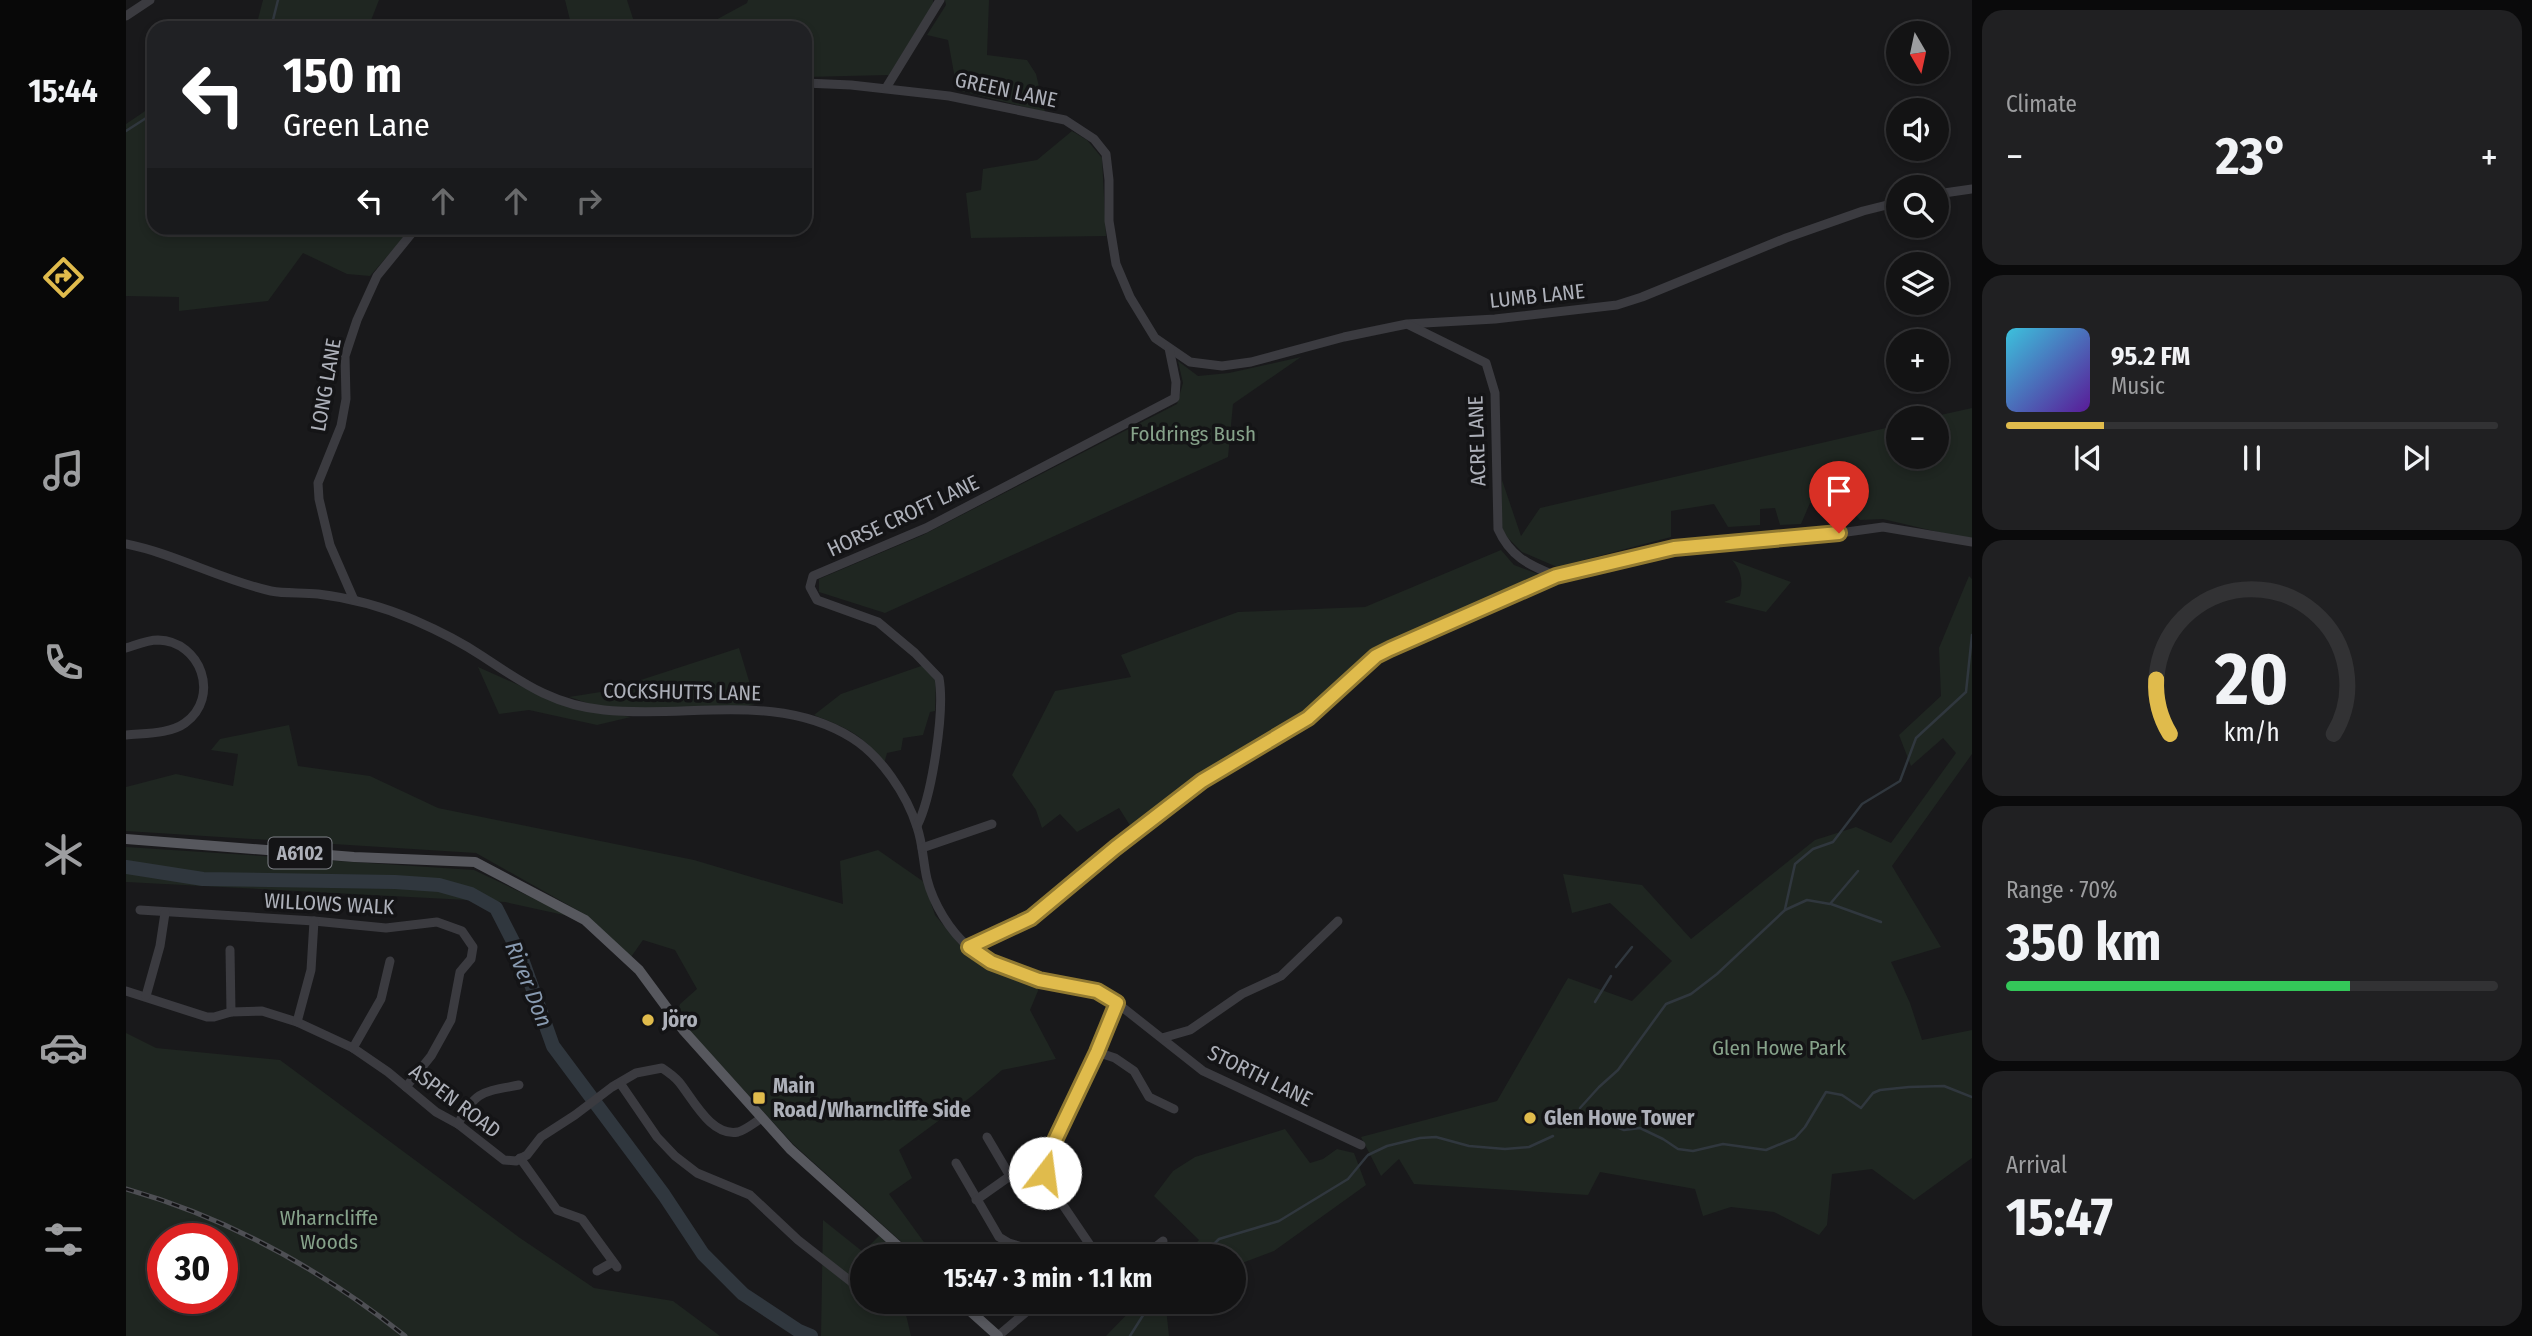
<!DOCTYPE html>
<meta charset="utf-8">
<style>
:root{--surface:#131314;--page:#202022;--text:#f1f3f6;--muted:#9d9ea0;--line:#323234;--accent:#e0bb4c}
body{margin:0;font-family:"Fira Sans Condensed",sans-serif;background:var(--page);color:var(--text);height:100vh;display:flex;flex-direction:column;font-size:26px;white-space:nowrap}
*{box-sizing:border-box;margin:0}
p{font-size:23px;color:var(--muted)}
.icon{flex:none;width:38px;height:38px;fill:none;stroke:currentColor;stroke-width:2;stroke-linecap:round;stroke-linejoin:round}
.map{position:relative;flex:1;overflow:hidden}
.drawer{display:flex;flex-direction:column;gap:10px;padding:10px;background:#0a0a0b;width:560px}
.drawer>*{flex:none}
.top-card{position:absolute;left:21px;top:21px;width:665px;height:214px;border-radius:21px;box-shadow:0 4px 10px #0003,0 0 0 2px var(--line);background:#202124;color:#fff;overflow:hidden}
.needle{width:46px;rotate:171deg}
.controls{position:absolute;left:1760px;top:21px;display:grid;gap:14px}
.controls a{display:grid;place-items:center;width:63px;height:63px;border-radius:50%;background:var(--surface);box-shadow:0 4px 10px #0003,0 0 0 2px var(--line);font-size:35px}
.speed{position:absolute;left:21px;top:1223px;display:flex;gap:14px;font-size:35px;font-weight:700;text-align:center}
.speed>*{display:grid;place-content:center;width:91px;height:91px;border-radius:50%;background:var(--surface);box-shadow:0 4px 10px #0003,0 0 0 2px var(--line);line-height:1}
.speed .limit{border:10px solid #d22;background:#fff;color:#111}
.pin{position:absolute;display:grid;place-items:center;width:60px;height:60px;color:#fff;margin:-72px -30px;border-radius:50% 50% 50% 0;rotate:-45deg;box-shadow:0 0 7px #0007}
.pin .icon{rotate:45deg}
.me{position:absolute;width:77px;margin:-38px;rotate:15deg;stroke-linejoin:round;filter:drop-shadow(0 0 5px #0008)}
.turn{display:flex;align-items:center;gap:24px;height:147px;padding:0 21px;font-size:32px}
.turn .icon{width:91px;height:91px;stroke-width:2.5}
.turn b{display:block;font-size:49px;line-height:60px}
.lanes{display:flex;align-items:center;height:66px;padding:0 21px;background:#0003;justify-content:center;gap:35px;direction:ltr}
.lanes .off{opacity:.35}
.big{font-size:52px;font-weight:700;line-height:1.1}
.drawer .card{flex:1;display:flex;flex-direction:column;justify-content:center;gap:10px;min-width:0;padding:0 24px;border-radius:21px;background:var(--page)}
.drawer .dial{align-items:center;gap:0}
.dial svg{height:182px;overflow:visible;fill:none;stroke:var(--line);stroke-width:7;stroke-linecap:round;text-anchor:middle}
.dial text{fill:var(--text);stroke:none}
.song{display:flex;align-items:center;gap:21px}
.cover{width:84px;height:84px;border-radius:10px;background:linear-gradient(135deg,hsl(190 70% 55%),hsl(270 70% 35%))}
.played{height:7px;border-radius:4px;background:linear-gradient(90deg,var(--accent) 20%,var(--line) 20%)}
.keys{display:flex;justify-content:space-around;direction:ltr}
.heat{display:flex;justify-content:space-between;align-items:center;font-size:38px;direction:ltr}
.charge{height:10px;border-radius:5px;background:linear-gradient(90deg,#34c759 70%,var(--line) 0)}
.trip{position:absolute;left:724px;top:1244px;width:396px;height:70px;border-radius:35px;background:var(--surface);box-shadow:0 4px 10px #0003,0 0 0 2px var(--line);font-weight:700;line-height:70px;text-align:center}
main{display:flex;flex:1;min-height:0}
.menu{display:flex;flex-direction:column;width:126px;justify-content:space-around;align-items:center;background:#080808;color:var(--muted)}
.menu .icon{width:49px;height:49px}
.menu .current{color:var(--accent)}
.menu b{font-size:32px;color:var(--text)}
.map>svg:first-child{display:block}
.green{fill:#1f2621;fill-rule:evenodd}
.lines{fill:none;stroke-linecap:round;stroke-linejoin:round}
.stream{stroke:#30373e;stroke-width:2.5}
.river{stroke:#30373e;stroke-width:14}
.minor{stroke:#3b3b40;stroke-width:9}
.major{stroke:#57585e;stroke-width:10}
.rail-casing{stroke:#4e4f54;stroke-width:5}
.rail{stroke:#141416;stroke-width:2.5;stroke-dasharray:8;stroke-linecap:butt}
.route-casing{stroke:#927a31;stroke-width:18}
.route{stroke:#e0bb4c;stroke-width:12}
.poi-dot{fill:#e0bb4c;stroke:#141416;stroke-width:2.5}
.labels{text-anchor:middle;stroke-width:7;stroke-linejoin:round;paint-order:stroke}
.shield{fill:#141416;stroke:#7f8188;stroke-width:2}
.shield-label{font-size:19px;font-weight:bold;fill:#adb0b9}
.street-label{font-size:21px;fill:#adb0b9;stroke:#141416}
.park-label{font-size:21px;fill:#86a28a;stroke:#141416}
.poi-label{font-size:21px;font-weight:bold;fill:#adb0b9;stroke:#141416;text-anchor:start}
.water-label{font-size:23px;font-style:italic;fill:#889ab0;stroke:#141416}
</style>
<main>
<nav class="menu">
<b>15:44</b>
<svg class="icon current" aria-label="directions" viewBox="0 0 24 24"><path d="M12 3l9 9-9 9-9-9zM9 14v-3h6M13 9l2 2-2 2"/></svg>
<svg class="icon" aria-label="music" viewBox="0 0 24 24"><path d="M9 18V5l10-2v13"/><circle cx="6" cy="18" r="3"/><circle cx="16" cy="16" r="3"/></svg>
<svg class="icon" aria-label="phone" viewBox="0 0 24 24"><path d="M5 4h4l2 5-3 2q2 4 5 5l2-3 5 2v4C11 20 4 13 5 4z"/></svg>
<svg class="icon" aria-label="climate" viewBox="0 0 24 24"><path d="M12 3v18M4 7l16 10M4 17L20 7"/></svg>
<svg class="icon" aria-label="car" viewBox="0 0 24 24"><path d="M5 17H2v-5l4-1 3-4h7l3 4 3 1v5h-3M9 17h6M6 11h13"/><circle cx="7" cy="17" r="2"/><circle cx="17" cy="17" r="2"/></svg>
<svg class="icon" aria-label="filters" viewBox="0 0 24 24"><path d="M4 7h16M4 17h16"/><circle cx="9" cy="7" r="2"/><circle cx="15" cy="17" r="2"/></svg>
</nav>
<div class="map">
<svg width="1846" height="1336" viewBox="0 0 1846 1336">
<rect width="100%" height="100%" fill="#19191b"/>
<g class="green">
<path d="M137 0H253L242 28H136L131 23Z"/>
<path d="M439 0H501L510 28H446Z"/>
<path d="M622 0H807V4L763 75 679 77V28H575L621 3Z"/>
<path d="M819 0H863L861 55 901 60 910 74 919 112 831 90 822 40 801 35 820 5Z"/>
<path d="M28 105V228H286L244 276 221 274 177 253 142 301 53 311V297L0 296V124Z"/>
<path d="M946 131 961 140 976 158 980 236 845 238 840 193 855 190 857 169 911 160Z"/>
<path d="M1175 357 1107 404 1102 457 759 613 693 592V579L797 535 1051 404 1057 383 1052 361 1072 376 1103 373Z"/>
<path d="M1846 408V540L1757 519 1734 520 1718 502 1684 503 1675 524 1654 525 1649 508 1634 509V525L1602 527 1588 504 1545 511V537L1431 567 1396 552 1376 532V480L1395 536 1414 508 1773 425V457H1811V418H1801Z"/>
<path d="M1375 550 1388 565 1412 574 1248 651 1172 718 1069 777 1005 827 993 808 951 832 934 814 916 828 910 810 886 775 929 691 1005 677 995 655 1112 612 1239 607Z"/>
<path d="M1606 560 1665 582 1640 612 1598 602 1614 596C1617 583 1616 571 1606 560Z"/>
<path d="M1843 576 1846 579V754L1766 866 1815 947 1765 962 1784 1003 1796 1040 1846 1030V1158L1788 1200 1746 1169 1706 1174 1701 1225 1693 1235 1648 1212 1605 1207 1577 1216 1569 1189 1474 1172 1462 1195 1288 1184 1273 1159 1255 1176 1235 1137 1371 1101 1442 978 1506 1001 1546 961 1484 903 1446 913 1437 874 1516 885 1565 939 1689 840 1730 827 1765 843 1830 753 1817 738 1785 766 1773 735 1815 696 1813 648Z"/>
<path d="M613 648 630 704C590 712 515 714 475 706 464 705 454 700 443 697L481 691Z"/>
<path d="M798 665 810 679 809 711 804 712 797 735 777 738 775 750 761 753 758 764C736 733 722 729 688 715L715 694Z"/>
<path d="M352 667 440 706 505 717 471 725 403 710 373 714Z"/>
<path d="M163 725 172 766 244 776 312 808 568 860 717 904 714 861 752 850 798 882 809 915 844 957 914 986 904 1010 930 1059 876 1070 846 1096 773 1150 786 1178 763 1194 808 1256H791L667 1144 550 1016 554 1004 571 989 549 950 517 940 505 957 460 915 350 853 0 831V787L50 774 107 786 112 754 85 750 94 739Z"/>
<path d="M0 847 348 870 447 917 379 902 0 882Z"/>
<path d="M0 1033 30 1048 154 1060 394 1238 468 1288 547 1301 594 1336H0ZM37 1239H96V1298H37Z"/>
<path d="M1159 1129 1184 1163 1197 1159 1211 1149 1228 1153 1240 1185 1148 1251 1108 1266V1256H1058L1073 1240 1028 1196 1047 1171 1069 1157Z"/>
<path d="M697 1220 737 1252 753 1236 775 1256H737V1302H777L785 1336H695Z"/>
<path d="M1013 1302H1046L1040 1308 1043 1336H980Z"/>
</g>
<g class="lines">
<g class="stream">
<path d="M145 28 152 0"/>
<path d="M0 131 28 113"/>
<path d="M1705 904 1755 922"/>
<path d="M1659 909 1669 864 1687 849 1707 842 1736 804 1774 781 1790 738 1840 692 1846 635"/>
<path d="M1490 967 1506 947"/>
<path d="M1469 1002 1485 976"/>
<path d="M1454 1108 1473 1087 1492 1070 1540 1004 1565 994 1591 974 1659 910 1681 900 1704 904 1732 871"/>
<path d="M1452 1125 1465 1113 1471 1119 1498 1130 1514 1128 1537 1139 1552 1149 1567 1151 1597 1144 1640 1150 1669 1138 1679 1127 1700 1092 1716 1095 1735 1108 1747 1093 1754 1090 1783 1087 1818 1086 1846 1097"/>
<path d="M1242 1155 1261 1146 1294 1138 1310 1137 1343 1146 1379 1149 1403 1147 1427 1136"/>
<path d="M1076 1256 1093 1239 1153 1221 1222 1179 1241 1156"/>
<path d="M1004 1336 1021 1309 1028 1302"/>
</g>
<path class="river" d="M0 867 77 879 269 882 313 885 345 894 370 908 396 959 427 1046 538 1195 577 1254 617 1294 673 1331 685 1336"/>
<g class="minor">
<path d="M0 16 24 0"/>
<path d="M679 83 725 85 823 96 939 120 968 139 980 154 983 180V221L990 264 1004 297 1029 338 1064 362 1096 366 1125 362 1218 337 1281 324 1369 319 1491 305 1516 297 1660 238 1737 211 1773 202"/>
<path d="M760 88 814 0"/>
<path d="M1811 194 1846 189"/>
<path d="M1283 325 1360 363 1369 393 1372 529C1384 556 1402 565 1430 576"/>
<path d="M0 544C50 554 95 580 145 591 160 594 177 592 192 594 225 598 258 607 288 620 311 630 335 642 356 656 397 683 427 705 478 710 560 719 651 691 726 738 755 756 781 795 791 827 797 844 797 862 801 879 807 903 824 932 844 948 867 967 901 978 930 983 943 986 958 987 971 991 978 994 985 999 991 1003L971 1052 922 1155 920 1173 924 1186 966 1248 967 1254 964 1256"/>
<path d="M228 600 204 545 193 499 192 483 215 426 220 399 219 356 231 320 251 276 290 228"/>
<path d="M0 648C10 645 21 640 32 640 75 641 95 697 59 723 44 734 18 733 0 735"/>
<path d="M791 826C806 796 819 711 813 678L789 653 752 622 691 600 684 587 687 576 800 528 1049 398 1050 382 1043 348"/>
<path d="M796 848 866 824"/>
<path d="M14 910 188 921 260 928 311 922 336 931 347 947 345 959 334 972 325 1020 305 1056 280 1087"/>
<path d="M843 947 905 918 989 848 1076 781 1182 718 1250 656 1430 576 1548 549 1692 536 1757 527 1846 542"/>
<path d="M104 950 105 1012"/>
<path d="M0 991 81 1017H88L105 1012 136 1011 171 1022 227 1048 262 1072 310 1112 332 1124 378 1160 390 1161 401 1155 415 1137 449 1115 486 1087 510 1073 536 1068C542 1072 548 1076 553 1082 567 1099 585 1137 612 1132 620 1130 629 1122 636 1118"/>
<path d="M20 996 34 946 39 913"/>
<path d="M991 1003 1077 1071 1235 1145"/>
<path d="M171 1022 185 970 188 921"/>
<path d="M1036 1038 1064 1030 1116 994 1155 976 1212 921"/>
<path d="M227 1048 255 999 264 961"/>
<path d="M971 1052 989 1058 1008 1071 1023 1097 1048 1109"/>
<path d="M494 1083 531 1137 549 1156 571 1173 624 1195 672 1240 737 1291"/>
<path d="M332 1124C350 1090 357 1092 393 1085"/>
<path d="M861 1137 884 1176"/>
<path d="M394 1158 431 1210 456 1219 491 1267"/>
<path d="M830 1163 873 1237 883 1243 903 1249"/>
<path d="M850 1200 884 1176 920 1173"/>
<path d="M1018 1256 1037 1241"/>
<path d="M471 1271 487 1262"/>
<path d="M872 1336 912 1302"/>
</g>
<g class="major">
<path d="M0 839 228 857 349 862 459 920 513 970 558 1031 664 1149 783 1256"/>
<path d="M834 1302 872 1336"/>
</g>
<defs>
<path id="rail" d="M0 1189C102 1218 196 1270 279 1336"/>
</defs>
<use href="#rail" class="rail-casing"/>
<use href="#rail" class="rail"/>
</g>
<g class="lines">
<defs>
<path id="route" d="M919 1173 922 1155 971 1052 991 1003 971 991 913 980 865 962 843 947 905 918 989 848 1076 781 1182 718 1250 656 1264 649 1430 576 1548 548 1713 533"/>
</defs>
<use href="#route" class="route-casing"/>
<use href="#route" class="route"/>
</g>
<g class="poi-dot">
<circle cx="522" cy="1020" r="7"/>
<rect x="626" y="1091" width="14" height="14" rx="3.5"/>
<circle cx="1404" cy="1118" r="7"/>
</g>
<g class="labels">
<rect class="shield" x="142.5" y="837.5" width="63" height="31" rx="5"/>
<g class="shield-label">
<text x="174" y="860">A6102</text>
</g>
<g class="street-label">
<text transform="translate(880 90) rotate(12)" y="7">GREEN LANE</text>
<text transform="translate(1411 296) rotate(-6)" y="7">LUMB LANE</text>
<text transform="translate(200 385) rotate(-80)" y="7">LONG LANE</text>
<text transform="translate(1351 441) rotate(-92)" y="7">ACRE LANE</text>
<text transform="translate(777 516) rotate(-25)" y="7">HORSE CROFT LANE</text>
<text transform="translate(556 692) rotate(1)" y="7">COCKSHUTTS LANE</text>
<text transform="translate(203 904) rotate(3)" y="7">WILLOWS WALK</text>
<text transform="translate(1134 1076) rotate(26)" y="7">STORTH LANE</text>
<text transform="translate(329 1101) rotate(37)" y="7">ASPEN ROAD</text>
</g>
<g class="park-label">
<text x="1067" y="441">Foldrings Bush</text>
<text x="1653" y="1055">Glen Howe Park</text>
<text x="203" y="1225">Wharncliffe<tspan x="203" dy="24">Woods</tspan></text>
</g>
<g class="poi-label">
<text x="536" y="1027">Jöro</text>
<text x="647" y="1093">Main<tspan x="647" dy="24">Road/Wharncliffe Side</tspan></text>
<text x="1418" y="1125">Glen Howe Tower</text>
</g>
<g class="water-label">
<text transform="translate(403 984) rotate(68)" y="8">River Don</text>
</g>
</g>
</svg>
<div class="controls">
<a><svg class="needle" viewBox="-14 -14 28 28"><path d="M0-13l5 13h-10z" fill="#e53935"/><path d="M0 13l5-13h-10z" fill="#9d9ea0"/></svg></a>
<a><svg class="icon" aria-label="sound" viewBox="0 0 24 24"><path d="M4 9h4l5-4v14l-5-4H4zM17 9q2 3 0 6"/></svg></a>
<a><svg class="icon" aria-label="search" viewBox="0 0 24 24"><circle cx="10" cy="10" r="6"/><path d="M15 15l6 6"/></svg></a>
<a><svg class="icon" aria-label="layers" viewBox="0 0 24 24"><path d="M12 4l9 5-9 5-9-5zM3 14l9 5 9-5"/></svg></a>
<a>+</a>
<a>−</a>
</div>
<div class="speed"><div class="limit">30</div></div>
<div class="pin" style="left:1713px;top:533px;background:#d93025"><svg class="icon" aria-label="arrive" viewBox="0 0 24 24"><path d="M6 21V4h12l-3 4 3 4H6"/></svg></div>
<svg class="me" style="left:919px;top:1173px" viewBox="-20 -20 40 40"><circle r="19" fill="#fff"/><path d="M0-13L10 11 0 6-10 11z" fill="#e0bb4c"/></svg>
<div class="trip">15:47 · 3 min · 1.1 km</div>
<div class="top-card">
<div class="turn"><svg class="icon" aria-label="left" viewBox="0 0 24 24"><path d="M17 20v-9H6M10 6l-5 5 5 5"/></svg><div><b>150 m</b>Green Lane</div></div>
<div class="lanes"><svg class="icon" aria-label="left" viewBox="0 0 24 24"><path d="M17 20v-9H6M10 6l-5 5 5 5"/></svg><svg class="icon off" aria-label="ahead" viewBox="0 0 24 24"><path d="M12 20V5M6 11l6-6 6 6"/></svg><svg class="icon off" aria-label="ahead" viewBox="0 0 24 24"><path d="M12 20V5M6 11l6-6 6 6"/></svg><svg class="icon off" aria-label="right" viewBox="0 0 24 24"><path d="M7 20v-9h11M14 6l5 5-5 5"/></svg></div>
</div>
</div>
<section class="drawer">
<div class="card"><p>Climate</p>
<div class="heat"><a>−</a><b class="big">23°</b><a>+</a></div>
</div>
<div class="card">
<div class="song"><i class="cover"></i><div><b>95.2 FM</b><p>Music</p></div></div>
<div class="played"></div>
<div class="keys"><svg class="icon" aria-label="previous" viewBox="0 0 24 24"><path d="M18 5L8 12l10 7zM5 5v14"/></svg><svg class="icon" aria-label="pause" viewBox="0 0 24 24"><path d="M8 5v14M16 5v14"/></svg><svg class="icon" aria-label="next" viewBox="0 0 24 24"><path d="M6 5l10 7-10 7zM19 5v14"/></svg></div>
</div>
<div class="card dial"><svg viewBox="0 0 100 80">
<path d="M14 69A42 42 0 1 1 86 69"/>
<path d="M14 69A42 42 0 0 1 8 45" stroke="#e0bb4c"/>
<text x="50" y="56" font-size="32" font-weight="700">20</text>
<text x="50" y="72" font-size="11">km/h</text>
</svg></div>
<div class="card"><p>Range · 70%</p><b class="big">350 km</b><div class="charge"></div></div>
<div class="card"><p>Arrival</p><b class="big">15:47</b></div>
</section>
</main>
